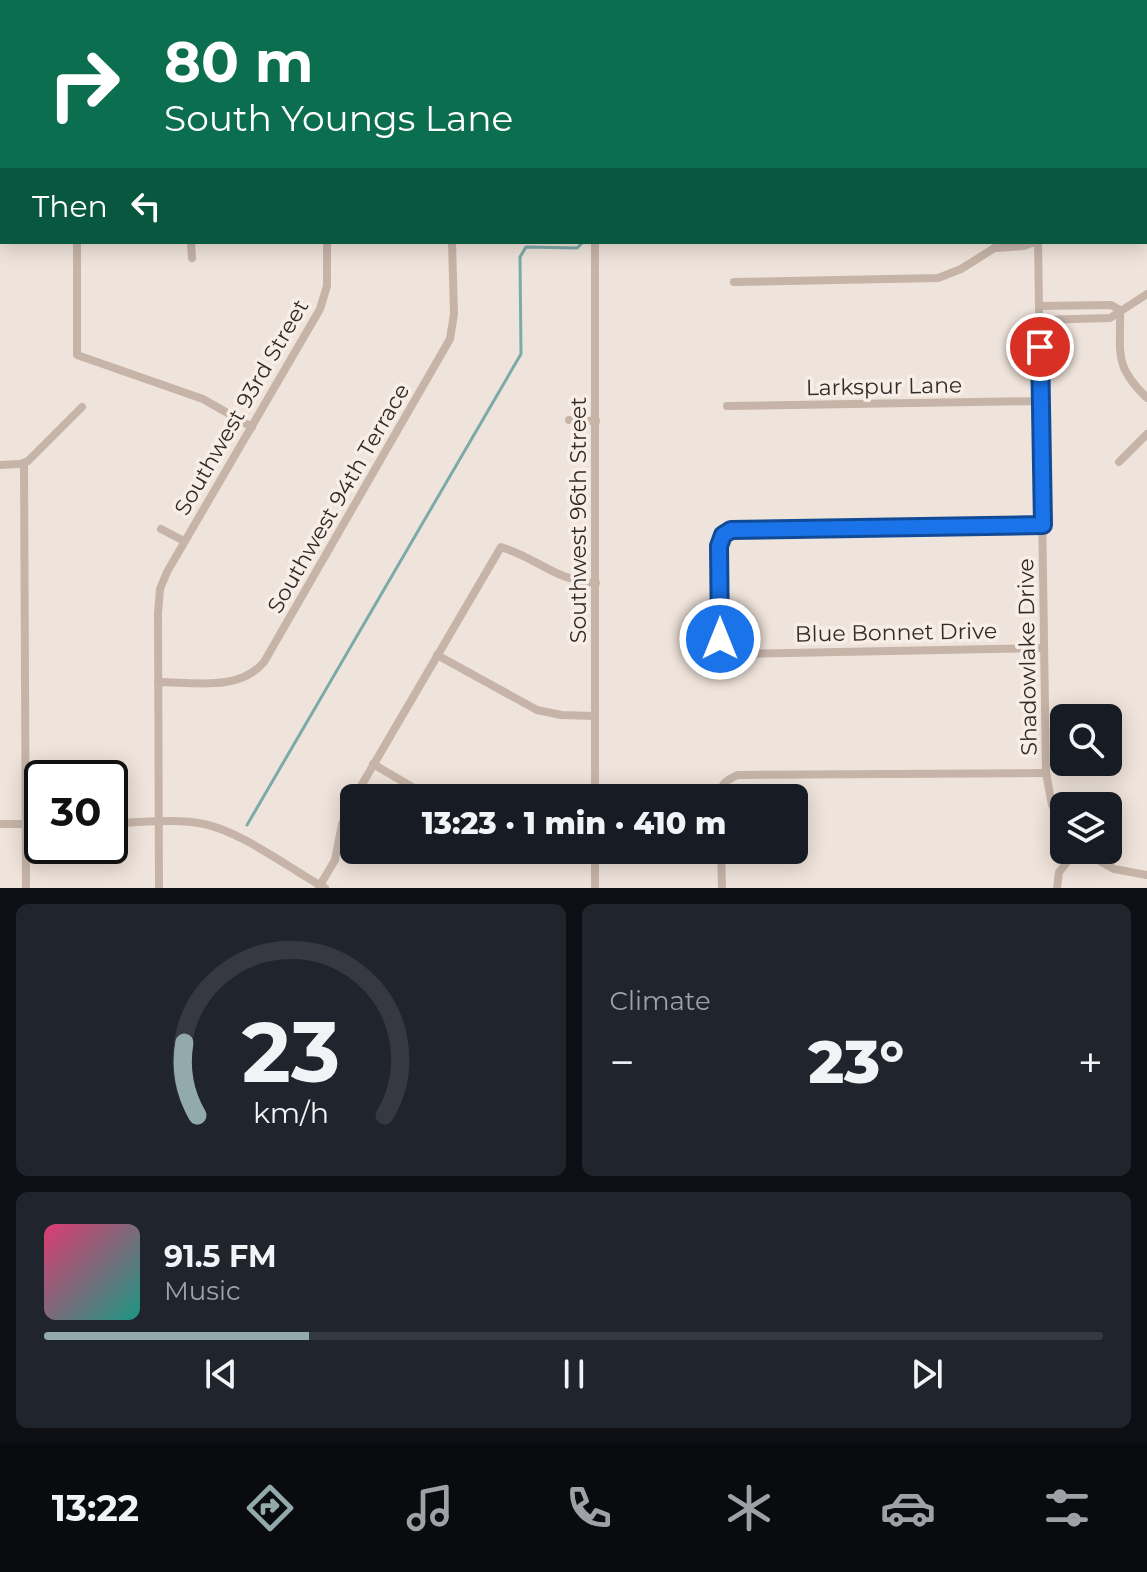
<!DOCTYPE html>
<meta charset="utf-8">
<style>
:root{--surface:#171b24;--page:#20242c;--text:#f1f3f6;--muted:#9ea1a6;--line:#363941;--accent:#93aaac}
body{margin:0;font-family:Montserrat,sans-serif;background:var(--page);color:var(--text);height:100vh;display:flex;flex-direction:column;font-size:30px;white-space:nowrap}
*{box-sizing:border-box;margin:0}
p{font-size:26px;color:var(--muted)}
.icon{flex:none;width:44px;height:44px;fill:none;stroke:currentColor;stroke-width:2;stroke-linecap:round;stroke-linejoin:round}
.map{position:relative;height:888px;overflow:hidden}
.sheet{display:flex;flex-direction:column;gap:16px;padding:16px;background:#0d0f14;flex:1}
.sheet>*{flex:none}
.hud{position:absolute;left:0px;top:0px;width:1148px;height:244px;box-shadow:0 4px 20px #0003;background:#0b6e4f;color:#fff;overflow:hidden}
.tools{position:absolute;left:1050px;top:704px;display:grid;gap:16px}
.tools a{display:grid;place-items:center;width:72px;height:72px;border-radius:12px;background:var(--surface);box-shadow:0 4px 20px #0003;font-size:40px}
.speed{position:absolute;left:24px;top:760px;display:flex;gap:16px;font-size:40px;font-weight:700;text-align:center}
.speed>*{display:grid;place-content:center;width:104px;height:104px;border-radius:50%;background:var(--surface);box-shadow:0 4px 20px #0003;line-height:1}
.speed .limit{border:4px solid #111;border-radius:12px;background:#fff;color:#111}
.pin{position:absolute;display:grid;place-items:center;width:68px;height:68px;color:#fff;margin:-34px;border:4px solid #fff;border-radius:50%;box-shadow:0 2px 8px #0007}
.me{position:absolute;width:88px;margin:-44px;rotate:0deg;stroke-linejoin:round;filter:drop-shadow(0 0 6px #0008)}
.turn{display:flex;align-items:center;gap:28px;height:168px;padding:0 32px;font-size:36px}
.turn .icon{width:104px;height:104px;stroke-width:2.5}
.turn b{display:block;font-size:56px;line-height:68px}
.then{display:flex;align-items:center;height:76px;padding:0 32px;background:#0003;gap:16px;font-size:30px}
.big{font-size:60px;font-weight:800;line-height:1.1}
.sheet .card{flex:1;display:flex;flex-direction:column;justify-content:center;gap:12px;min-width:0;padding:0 28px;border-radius:12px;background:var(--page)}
.sheet .dial{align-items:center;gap:0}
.dial svg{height:208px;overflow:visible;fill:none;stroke:var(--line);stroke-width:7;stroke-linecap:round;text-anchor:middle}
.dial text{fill:var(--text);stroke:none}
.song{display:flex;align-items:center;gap:24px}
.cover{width:96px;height:96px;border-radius:12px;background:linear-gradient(135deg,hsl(340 70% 55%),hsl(170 70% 35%))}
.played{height:8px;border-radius:4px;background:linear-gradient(90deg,var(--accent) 25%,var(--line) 25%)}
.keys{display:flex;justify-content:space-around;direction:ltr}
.heat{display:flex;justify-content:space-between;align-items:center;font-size:44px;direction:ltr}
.sheet .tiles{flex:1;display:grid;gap:16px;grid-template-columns:1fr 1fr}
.card:last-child{grid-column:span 2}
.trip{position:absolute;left:340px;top:784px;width:468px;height:80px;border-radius:12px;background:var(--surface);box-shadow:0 4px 20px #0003;font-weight:800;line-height:80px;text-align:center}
.tabs{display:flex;height:128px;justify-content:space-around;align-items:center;background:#090b0e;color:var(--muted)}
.tabs .icon{width:56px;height:56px}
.tabs .on{color:var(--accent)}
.tabs b{font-size:36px;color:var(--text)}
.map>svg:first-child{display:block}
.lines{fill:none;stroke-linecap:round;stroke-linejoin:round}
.stream{stroke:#7caaa9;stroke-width:3}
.service{stroke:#c6b4a8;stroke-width:4}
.minor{stroke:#c6b4a8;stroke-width:8}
.secondary{stroke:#9a837a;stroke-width:11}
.route-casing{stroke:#114b97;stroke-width:20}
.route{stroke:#1a73e8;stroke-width:14}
.labels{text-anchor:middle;stroke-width:7;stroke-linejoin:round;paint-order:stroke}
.street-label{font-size:22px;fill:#342b27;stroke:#f7efe7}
</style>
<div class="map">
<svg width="1147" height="888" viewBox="0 0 1147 888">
<rect width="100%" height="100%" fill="#efe4db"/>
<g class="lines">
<g class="stream">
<path d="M1146 202 1147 203"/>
<path d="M247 825 521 354 520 257 526 247 577 248 582 243"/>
</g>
<g class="service">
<path d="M98 0V2"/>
<path d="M339 0V2"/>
<path d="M374 0V2"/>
<path d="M1136 0 1137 2"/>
<path d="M159 2V0"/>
<path d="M831 2V0"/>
<path d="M1146 47 1147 48"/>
<path d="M1146 103 1147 102"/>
<path d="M0 194H2"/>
</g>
<g class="minor">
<path d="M38 2V0"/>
<path d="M1033 2V0"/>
<path d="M77 242V355L203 399 252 427"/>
<path d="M191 242 192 258"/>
<path d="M595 242V798"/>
<path d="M1038 242 1046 773 1052 805 1064 828"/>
<path d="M996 248 1024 246 1034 242"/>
<path d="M734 282 938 278 961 269 1004 242"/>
<path d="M1039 306 1111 305 1120 310"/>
<path d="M1120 310C1121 354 1113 365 1147 398"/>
<path d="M1039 320 1110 318 1147 294"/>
<path d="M727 406 1041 401"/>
<path d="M569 420 596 421"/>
<path d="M1119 462 1147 434"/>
<path d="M24 463 26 888"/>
<path d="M0 465 21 464 28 461 82 407"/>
<path d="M1043 525 736 528 723 535 720 541 719 631 726 649 741 654 1044 648"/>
<path d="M161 529 184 541"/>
<path d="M437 655 537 710 561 715 595 716"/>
<path d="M158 682C193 682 239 692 264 662L450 339 454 314 452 242"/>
<path d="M373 764 431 798"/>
<path d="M354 798 501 547C540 559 553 580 596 583"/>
<path d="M719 798C719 786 727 779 738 775L1046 773"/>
<path d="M110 823C140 823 174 818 204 824 240 831 291 869 325 888"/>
<path d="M0 824H42"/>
<path d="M721 850 722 888"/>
<path d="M1080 850 1114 869 1147 875"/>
<path d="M319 887 335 860 342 824 354 798"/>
<path d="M159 888 158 613 160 589 167 572 320 309 327 286V242"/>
<path d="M595 888V850"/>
<path d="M1057 888 1059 872 1077 850"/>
</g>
<g class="secondary">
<path d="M408 2 791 0"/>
<path d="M0 6H2"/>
</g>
</g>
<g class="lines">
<defs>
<path id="route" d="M720 639 719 546 723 535 731 530 1043 525 1040 347"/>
</defs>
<use href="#route" class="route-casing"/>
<use href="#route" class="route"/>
</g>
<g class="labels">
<g class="street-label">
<text transform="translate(884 386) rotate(-1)" y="8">Larkspur Lane</text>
<text transform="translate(241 407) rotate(-60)" y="8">Southwest 93rd Street</text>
<text transform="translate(338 498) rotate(-60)" y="8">Southwest 94th Terrace</text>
<text transform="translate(578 520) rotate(-90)" y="8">Southwest 96th Street</text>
<text transform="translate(896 632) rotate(-1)" y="8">Blue Bonnet Drive</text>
<text transform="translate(1027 657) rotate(-91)" y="8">Shadowlake Drive</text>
</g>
</g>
</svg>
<div class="tools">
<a><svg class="icon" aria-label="search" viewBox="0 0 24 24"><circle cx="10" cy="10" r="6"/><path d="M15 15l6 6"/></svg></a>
<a><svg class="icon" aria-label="layers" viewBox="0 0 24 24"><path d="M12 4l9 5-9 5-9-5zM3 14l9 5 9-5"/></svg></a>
</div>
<div class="speed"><div class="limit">30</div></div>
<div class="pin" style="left:1040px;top:347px;background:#d93025"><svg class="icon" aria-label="arrive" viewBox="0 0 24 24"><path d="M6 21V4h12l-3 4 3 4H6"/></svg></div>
<svg class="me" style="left:720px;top:639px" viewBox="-20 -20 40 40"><circle r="17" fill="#1a73e8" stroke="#fff" stroke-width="3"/><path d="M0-11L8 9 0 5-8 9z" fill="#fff"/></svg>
<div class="trip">13:23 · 1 min · 410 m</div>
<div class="hud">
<div class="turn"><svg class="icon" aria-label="right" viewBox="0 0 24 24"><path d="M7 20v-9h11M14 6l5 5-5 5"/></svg><div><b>80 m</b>South Youngs Lane</div></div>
<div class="then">Then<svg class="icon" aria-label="left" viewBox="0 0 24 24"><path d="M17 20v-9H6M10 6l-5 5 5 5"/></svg></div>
</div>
</div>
<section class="sheet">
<div class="tiles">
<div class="card dial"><svg viewBox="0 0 100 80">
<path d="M14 69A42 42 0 1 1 86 69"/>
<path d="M14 69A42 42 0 0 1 9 41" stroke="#93aaac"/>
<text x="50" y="56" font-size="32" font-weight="700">23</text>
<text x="50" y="72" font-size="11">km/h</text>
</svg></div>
<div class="card"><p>Climate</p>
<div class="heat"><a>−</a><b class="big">23°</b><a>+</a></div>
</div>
<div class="card">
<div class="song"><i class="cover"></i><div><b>91.5 FM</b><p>Music</p></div></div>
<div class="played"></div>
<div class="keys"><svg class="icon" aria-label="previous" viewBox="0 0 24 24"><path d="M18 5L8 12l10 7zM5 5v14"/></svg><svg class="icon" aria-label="pause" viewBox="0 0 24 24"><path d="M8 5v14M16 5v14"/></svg><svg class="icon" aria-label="next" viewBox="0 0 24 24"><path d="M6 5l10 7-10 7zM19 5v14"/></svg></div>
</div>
</div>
</section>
<nav class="tabs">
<b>13:22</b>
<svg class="icon on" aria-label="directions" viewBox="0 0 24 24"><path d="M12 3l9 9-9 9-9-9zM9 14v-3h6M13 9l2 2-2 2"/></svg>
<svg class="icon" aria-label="music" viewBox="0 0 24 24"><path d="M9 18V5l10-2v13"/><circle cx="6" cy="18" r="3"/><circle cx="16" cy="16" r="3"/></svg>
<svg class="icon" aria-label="phone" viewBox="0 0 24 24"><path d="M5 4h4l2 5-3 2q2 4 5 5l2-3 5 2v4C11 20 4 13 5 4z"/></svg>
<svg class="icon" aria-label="climate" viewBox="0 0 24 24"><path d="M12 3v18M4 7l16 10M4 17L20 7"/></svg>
<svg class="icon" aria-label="car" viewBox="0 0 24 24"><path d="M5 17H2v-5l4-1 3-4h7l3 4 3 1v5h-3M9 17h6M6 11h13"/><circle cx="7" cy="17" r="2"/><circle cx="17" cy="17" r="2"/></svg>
<svg class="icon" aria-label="filters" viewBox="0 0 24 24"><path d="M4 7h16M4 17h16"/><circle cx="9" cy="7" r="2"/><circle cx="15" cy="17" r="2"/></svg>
</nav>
